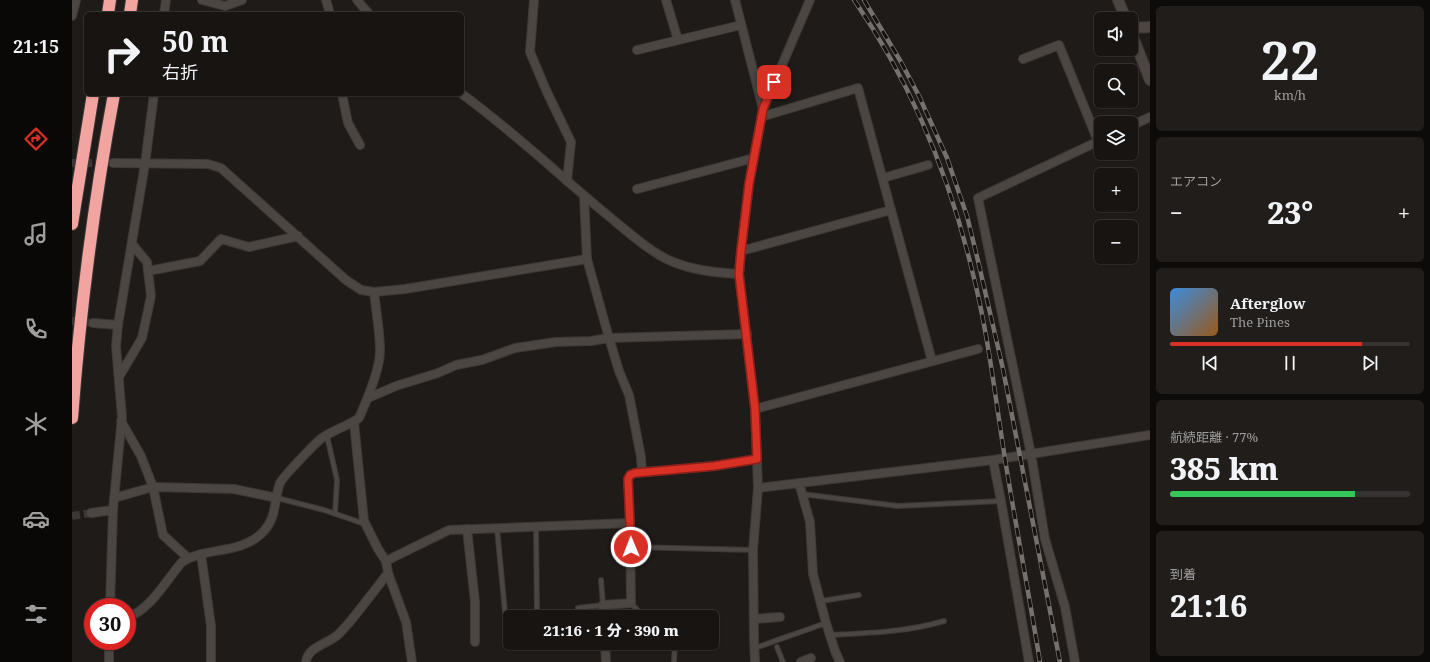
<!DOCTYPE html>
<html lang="ja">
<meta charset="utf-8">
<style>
:root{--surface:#171412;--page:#201d1b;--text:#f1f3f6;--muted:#9e9e9f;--line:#363332;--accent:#d93025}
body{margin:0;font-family:"Noto Serif","Noto Sans JP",serif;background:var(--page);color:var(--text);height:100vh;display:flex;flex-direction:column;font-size:15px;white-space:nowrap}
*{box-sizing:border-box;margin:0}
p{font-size:13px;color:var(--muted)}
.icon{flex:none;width:22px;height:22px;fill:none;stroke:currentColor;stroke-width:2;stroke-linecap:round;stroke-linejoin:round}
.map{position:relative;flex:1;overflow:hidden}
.drawer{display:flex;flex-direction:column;gap:6px;padding:6px;background:#0d0b0a;width:280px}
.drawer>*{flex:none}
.hud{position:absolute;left:12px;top:12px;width:380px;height:84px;border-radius:6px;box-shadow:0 1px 3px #0004,0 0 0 1px var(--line);background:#171412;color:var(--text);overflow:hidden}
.tools{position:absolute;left:1022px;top:12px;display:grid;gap:8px}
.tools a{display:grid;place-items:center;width:44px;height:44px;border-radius:6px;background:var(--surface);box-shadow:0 1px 3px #0004,0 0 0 1px var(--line);font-size:20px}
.speed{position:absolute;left:12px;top:598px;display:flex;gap:8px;font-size:20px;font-weight:700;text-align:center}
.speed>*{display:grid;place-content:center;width:52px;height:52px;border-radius:50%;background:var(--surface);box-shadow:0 1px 3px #0004,0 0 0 1px var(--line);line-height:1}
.speed .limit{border:6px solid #d22;background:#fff;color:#111}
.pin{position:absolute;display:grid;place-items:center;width:34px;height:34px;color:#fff;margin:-17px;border-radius:8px;box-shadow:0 2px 6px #0006}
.me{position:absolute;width:44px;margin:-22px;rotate:359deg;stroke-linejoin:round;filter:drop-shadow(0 0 3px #0008)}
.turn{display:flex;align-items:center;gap:14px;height:84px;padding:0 12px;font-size:18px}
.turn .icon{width:52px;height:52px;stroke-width:2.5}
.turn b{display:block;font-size:28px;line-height:34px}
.big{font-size:30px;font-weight:800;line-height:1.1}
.drawer .card{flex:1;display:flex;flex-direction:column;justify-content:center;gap:6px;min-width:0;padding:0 14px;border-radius:6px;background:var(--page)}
.drawer .dial{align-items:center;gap:0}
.dial b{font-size:52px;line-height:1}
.song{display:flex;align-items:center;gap:12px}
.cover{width:48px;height:48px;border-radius:6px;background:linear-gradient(135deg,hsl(210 70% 55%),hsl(30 70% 35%))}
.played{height:4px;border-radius:2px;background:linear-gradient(90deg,var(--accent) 80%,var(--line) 80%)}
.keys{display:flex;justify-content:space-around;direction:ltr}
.heat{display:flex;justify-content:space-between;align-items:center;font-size:22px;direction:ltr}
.charge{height:6px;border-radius:3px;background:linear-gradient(90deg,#34c759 77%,var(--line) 0)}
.trip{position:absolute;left:431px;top:610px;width:216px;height:40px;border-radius:6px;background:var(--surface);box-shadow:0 1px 3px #0004,0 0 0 1px var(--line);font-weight:800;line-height:40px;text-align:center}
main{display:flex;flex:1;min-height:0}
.dock{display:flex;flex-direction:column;width:72px;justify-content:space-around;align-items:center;background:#090807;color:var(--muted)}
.dock .icon{width:28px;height:28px}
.dock .current{color:var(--accent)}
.dock b{font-size:18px;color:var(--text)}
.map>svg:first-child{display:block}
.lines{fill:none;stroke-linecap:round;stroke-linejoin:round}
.minor-tunnel{stroke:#3b3735;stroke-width:8;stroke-dasharray:8 4;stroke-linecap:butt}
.service-casing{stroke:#3c3837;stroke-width:6}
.minor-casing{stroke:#3c3837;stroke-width:10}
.tertiary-casing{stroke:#3c3837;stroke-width:12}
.motorway-casing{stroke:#3c3837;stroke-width:14}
.service{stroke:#4b4642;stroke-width:4}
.minor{stroke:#4b4642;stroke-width:8}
.tertiary{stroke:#4b4642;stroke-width:10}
.motorway{stroke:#f2a4a0;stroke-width:12}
.rail-casing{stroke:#75716f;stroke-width:4.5}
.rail{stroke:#16110f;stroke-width:3;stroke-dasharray:9;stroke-linecap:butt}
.route-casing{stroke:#8d1f18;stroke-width:10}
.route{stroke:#d93025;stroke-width:7}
</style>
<main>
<nav class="dock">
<b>21:15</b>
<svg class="icon current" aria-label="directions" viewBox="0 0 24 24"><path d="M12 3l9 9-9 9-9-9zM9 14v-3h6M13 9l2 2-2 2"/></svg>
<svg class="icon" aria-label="music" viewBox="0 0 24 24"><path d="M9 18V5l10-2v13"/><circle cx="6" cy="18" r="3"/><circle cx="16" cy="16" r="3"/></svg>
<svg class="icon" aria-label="phone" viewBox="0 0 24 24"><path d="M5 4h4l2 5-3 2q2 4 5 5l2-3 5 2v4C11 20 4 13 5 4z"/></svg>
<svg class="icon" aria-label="climate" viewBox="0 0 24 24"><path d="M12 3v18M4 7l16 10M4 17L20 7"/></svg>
<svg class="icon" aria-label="car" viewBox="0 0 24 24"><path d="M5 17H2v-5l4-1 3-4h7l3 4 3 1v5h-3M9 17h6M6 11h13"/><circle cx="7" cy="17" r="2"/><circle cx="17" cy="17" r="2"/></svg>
<svg class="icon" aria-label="filters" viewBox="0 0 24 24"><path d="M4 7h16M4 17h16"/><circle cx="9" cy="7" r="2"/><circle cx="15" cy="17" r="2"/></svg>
</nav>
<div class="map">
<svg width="1078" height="662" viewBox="0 0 1078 662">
<rect width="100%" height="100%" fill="#1f1b18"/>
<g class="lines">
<g class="minor-tunnel">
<path d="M0 163H33"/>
<path d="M0 321 21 323"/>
<path d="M0 516 19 513"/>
</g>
<defs>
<g id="service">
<path d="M255 436 265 480 263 514"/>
<path d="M730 494 826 506 929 501"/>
<path d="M205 498 252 510 293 524"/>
<path d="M464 526 465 617"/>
<path d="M425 528 433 612"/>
<path d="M559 547 681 550"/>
<path d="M749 601 787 595"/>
<path d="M559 603 568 613 605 617"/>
<path d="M506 608 531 605 529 580"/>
<path d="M758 635C797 633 835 632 872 621"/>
<path d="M705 647 711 662"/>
<path d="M683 648 754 623"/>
<path d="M602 662 603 643"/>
</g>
<g id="minor">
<path d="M130 0 153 6 170 0"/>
<path d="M254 0 258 14"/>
<path d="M285 0 297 14"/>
<path d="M462 0 458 52 474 90 499 142 495 181"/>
<path d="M594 0 606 40"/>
<path d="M663 0 691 109"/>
<path d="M92 14 94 0"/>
<path d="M0 16 4 0"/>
<path d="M565 50 669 25"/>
<path d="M951 59 987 45 1026 141"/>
<path d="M270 94 276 123 288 145"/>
<path d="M390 94C442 132 489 177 539 218 557 233 583 256 604 263 622 270 648 273 667 274"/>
<path d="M689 117 786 88 860 361"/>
<path d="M1059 126 1078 117"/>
<path d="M41 163 136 164 149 168 274 280 289 290 302 292 333 289 515 259"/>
<path d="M811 178 856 165"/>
<path d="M565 189 682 158"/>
<path d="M512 196 515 259 537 338 547 371 557 395 569 457 570 472"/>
<path d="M669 251 819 210"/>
<path d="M76 271 128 261 149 239 177 247 226 236"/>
<path d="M21 323 46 325"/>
<path d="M47 377 70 338 79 296 75 262 60 244"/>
<path d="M296 398 324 386 366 373 384 365 410 360 443 348 484 342 519 341 537 338 675 334"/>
<path d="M683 409 906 349"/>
<path d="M49 421 69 456 81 487 91 535 116 558"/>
<path d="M282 422 292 521 306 549 314 561"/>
<path d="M921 460 929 501 957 662"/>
<path d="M727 483 738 522 741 574 754 623 763 651 768 662"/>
<path d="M686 488 921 460 1078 435"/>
<path d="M42 498 81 487 162 489 205 498"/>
<path d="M19 513 41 510"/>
<path d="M395 529 403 602V642"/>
<path d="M129 554 139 626V662"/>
<path d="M38 607 41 510 50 417 44 346 46 325 73 164 82 94"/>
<path d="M55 617C77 612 95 579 110 562 134 547 168 554 189 534 206 518 201 502 208 483 210 478 244 442 250 438 261 430 276 426 287 418 295 400 308 370 308 351 308 331 304 311 302 292"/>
<path d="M532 617 531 605 559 603 558 523 556 479 558 475 563 473 642 466 685 459"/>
<path d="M682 619 708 617"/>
<path d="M533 643 534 662"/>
<path d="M37 662V641"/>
<path d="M234 662C235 648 254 644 263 637 268 634 272 628 276 624 290 607 303 590 316 573"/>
<path d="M340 662 334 622 316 573 314 561 377 530 558 523"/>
<path d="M683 662 682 638 681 550 686 488 683 409 667 274 669 251 677 184 691 109 738 0"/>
<path d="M729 662 739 658"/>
<path d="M1003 662 993 607 973 539 959 454 906 198 1029 140"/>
</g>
<g id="tertiary">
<path d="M1046 0 1054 19"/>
<path d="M1059 28 1078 27"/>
<path d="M1059 32 1078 80"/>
</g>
<g id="motorway">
<path d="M36 14 38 0"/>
<path d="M58 14 60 0"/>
<path d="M0 224 21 94"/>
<path d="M0 418C8 310 22 201 42 94"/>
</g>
</defs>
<use href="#service" class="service-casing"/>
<use href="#minor" class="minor-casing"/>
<use href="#tertiary" class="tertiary-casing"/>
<use href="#motorway" class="motorway-casing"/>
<use href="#service" class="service"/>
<use href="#minor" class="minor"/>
<use href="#tertiary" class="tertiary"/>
<use href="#motorway" class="motorway"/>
<defs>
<g id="rail">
<path d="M782 0C838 81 877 175 900 270 916 332 923 396 933 459 944 527 957 594 968 662"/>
<path d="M792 0 829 62 847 96 875 158 895 216 907 265 931 369 988 662"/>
</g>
</defs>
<use href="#rail" class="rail-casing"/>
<use href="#rail" class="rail"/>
</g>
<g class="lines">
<defs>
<path id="route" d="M559 547 556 479 558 475 563 473 642 466 685 459 683 409 667 274 669 251 677 184 691 109 702 82"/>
</defs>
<use href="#route" class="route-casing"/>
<use href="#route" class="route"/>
</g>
</svg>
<div class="tools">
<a><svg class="icon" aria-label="sound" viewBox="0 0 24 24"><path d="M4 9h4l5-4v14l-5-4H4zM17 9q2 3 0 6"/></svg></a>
<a><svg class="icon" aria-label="search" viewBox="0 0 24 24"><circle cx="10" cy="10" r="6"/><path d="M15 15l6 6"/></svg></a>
<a><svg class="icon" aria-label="layers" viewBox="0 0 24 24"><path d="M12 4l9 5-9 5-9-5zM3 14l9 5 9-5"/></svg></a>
<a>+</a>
<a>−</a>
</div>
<div class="speed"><div class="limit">30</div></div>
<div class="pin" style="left:702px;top:82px;background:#d93025"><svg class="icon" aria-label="arrive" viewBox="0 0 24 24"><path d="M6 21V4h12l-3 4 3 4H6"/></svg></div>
<svg class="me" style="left:559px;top:547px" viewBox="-20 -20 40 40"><circle r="17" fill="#d93025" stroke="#fff" stroke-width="3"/><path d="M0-11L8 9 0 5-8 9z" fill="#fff"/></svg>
<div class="trip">21:16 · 1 分 · 390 m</div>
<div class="hud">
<div class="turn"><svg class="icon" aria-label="right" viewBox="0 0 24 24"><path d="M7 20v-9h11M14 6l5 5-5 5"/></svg><div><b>50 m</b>右折</div></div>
</div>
</div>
<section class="drawer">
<div class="card dial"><b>22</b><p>km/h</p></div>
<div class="card"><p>エアコン</p>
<div class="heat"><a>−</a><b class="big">23°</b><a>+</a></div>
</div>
<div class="card">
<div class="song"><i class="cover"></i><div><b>Afterglow</b><p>The Pines</p></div></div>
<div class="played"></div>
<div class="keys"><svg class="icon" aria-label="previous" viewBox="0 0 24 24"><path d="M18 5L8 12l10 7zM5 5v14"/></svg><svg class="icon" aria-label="pause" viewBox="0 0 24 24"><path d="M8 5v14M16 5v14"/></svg><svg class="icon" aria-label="next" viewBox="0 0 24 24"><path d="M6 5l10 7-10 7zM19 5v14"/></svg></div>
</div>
<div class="card"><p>航続距離 · 77%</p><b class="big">385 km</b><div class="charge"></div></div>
<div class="card"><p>到着</p><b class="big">21:16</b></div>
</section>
</main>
